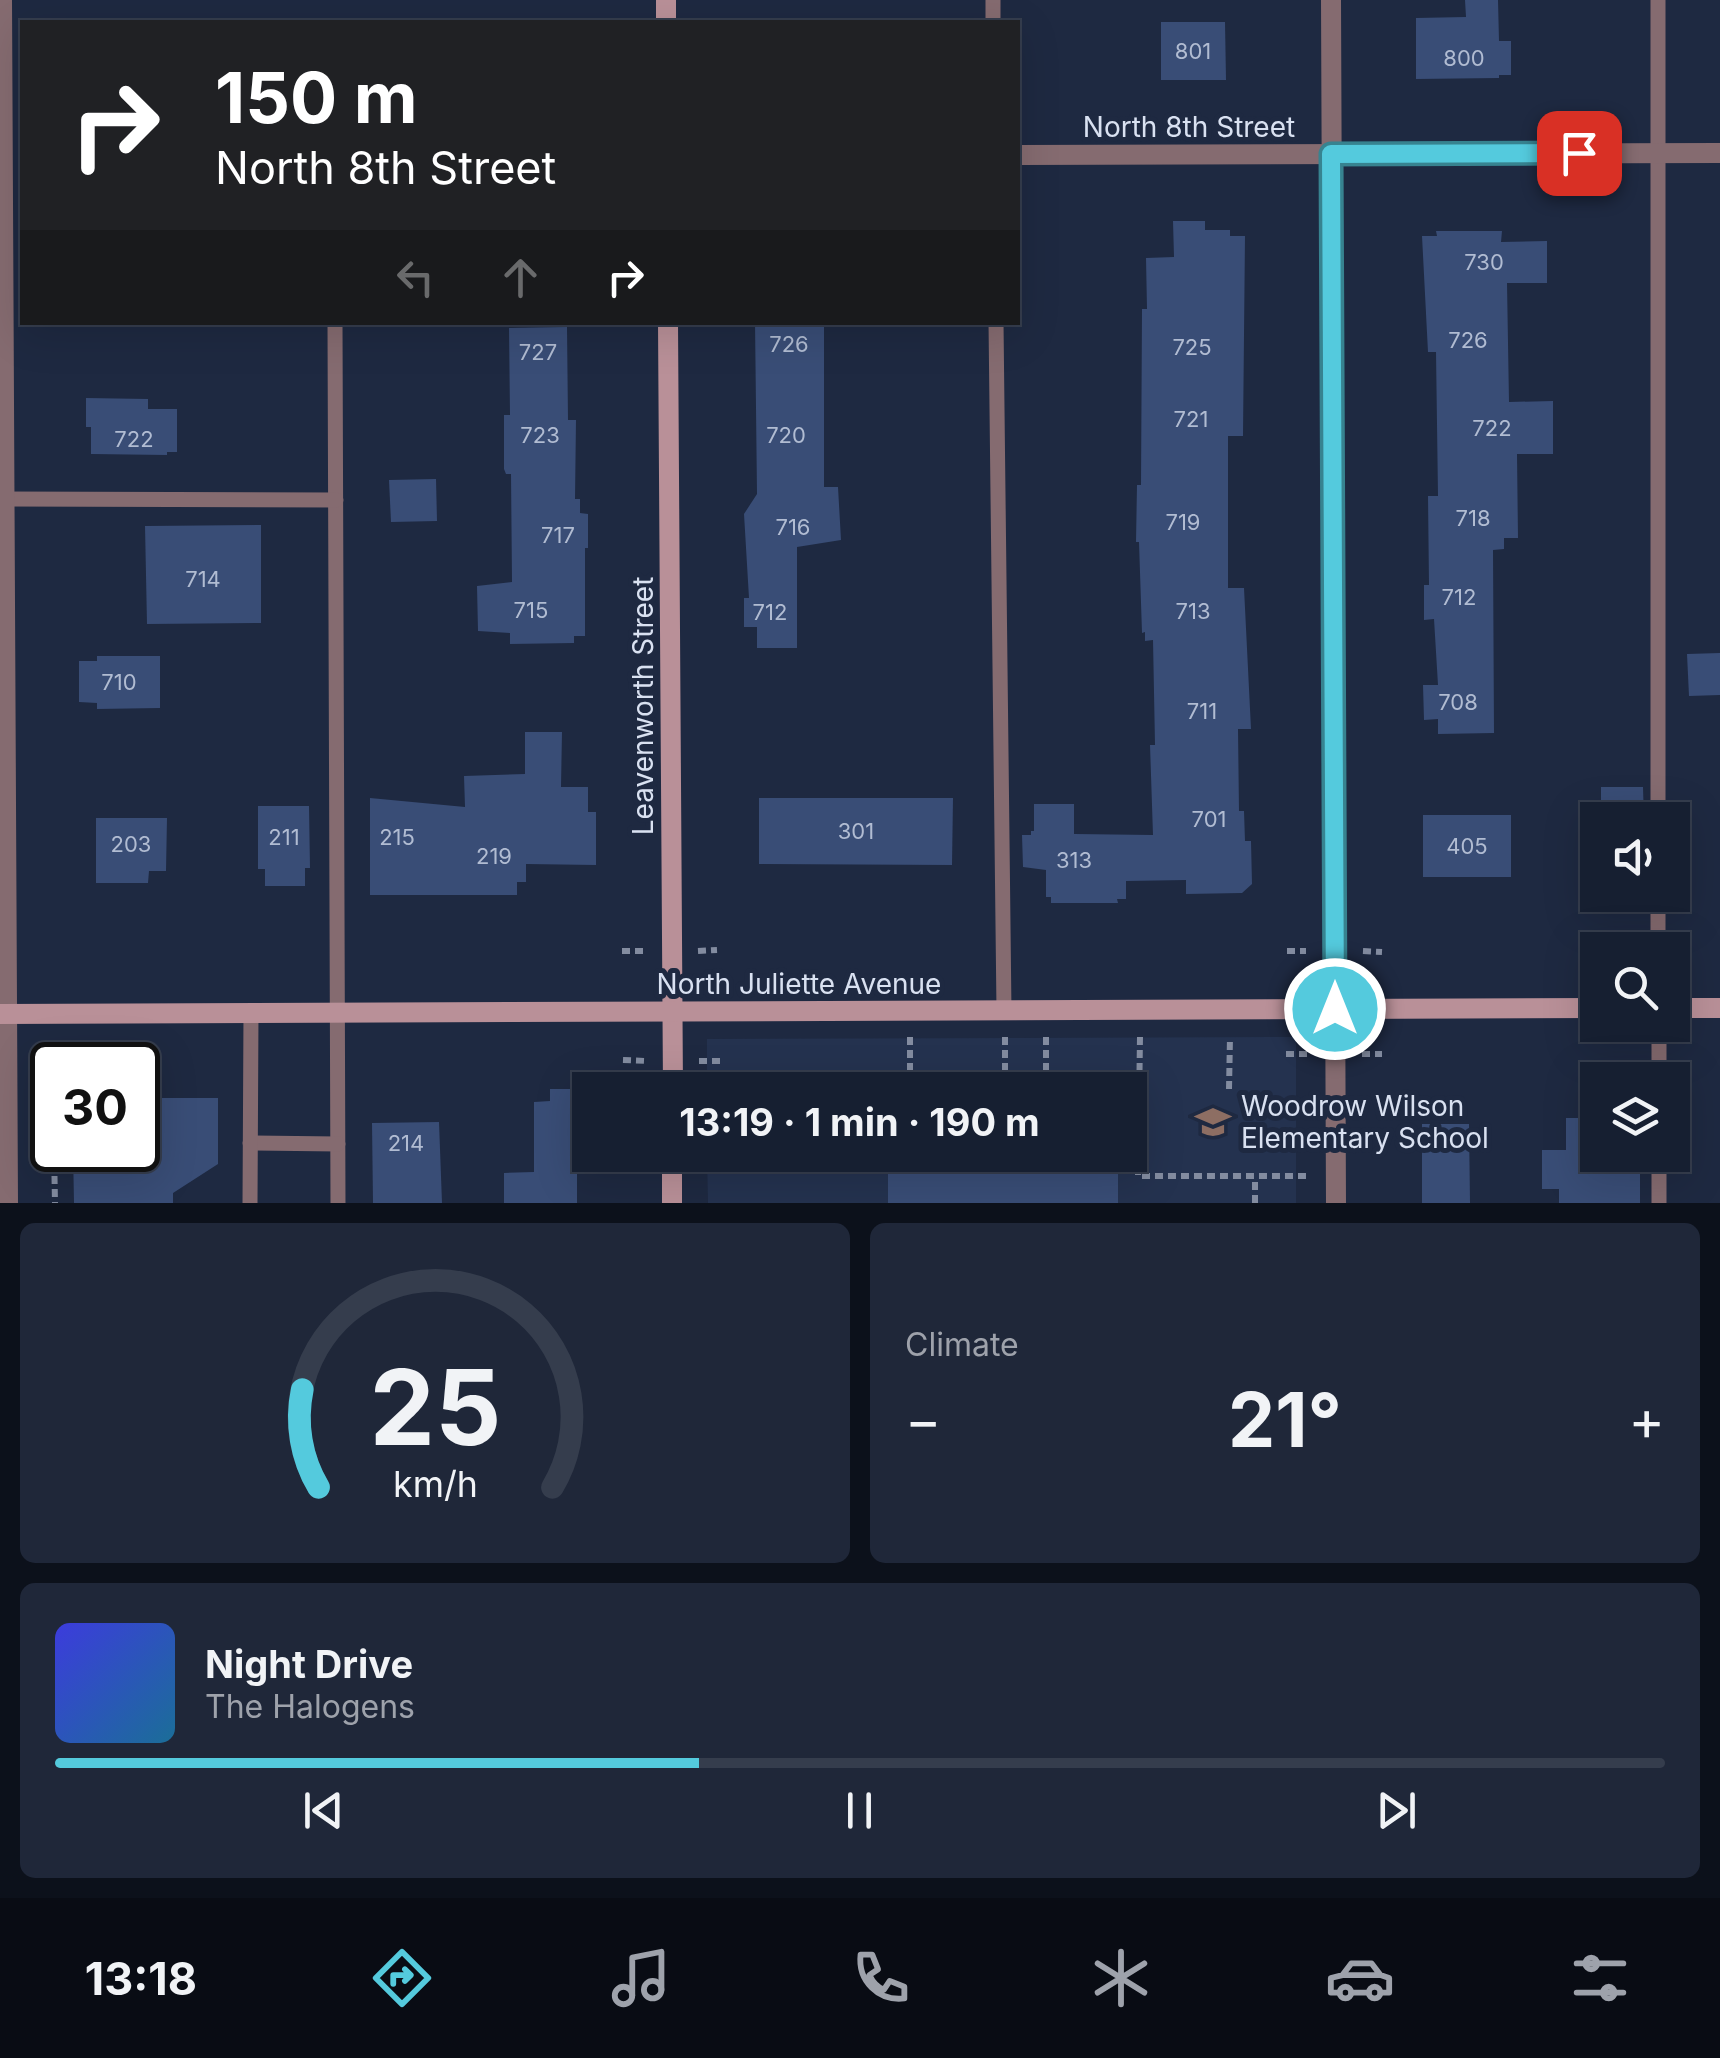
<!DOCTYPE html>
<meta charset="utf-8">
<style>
:root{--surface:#161f31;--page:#1f2739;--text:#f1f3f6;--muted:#9ea2ab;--line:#353d4d;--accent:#54cadd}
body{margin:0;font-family:Inter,sans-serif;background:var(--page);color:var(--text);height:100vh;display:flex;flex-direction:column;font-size:38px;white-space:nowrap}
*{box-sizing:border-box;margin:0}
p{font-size:32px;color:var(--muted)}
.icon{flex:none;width:55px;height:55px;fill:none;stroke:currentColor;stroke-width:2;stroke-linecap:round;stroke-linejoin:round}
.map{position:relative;height:1203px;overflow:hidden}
.sheet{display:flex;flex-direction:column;gap:20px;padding:20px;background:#0c111b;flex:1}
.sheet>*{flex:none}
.hud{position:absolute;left:20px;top:20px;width:1000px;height:305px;border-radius:0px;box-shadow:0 10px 40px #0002,0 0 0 2px var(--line);background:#202124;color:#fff;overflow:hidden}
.fabs{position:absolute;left:1580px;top:802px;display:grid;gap:20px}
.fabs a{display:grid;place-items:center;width:110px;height:110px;border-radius:0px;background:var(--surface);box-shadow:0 10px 40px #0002,0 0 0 2px var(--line);font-size:50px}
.speed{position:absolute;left:30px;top:1042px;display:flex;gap:20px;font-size:50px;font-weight:700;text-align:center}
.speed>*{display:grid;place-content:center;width:130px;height:130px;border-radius:50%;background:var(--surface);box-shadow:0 10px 40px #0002,0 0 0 2px var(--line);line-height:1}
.speed .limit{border:5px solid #111;border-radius:15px;background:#fff;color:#111}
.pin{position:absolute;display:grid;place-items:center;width:85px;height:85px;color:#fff;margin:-42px;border-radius:20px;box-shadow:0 5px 15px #0006}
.me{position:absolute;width:110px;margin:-55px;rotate:0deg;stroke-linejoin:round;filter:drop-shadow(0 0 8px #0008)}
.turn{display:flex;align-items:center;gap:35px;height:210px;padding:0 30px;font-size:45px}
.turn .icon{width:130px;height:130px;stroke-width:2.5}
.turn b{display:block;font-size:70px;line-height:85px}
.lanes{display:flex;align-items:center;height:95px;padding:0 30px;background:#0003;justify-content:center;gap:50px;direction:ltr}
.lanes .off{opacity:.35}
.big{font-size:75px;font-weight:700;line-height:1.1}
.sheet .tile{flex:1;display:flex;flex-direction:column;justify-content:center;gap:15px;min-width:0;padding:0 35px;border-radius:15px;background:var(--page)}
.sheet .dial{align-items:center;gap:0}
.dial svg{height:260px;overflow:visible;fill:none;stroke:var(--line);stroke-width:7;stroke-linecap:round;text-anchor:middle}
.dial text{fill:var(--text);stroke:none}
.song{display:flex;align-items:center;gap:30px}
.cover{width:120px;height:120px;border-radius:15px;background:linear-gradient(135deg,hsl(240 70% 55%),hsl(200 70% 35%))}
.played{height:10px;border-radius:5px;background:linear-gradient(90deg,var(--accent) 40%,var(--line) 40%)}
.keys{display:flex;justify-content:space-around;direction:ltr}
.heat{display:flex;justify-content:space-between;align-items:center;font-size:55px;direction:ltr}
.sheet .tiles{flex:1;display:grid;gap:20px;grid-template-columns:1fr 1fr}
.tile:last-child{grid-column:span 2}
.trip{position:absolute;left:572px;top:1072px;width:575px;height:100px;border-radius:0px;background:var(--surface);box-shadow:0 10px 40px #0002,0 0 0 2px var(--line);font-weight:700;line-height:100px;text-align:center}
.tab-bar{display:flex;height:160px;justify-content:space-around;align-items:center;background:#090c14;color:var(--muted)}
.tab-bar .icon{width:70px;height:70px}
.tab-bar .current{color:var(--accent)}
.tab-bar b{font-size:45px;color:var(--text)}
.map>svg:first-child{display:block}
.built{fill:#24324f}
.building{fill:#394d76}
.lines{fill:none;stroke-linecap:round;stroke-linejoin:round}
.path{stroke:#838ca0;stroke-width:6;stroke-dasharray:8 5;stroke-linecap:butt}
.lane{stroke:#856b70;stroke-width:15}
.street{stroke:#856b70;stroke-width:20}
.secondary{stroke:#b99098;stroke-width:20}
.route-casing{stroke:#378390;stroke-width:25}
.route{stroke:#54cadd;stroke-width:18}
.labels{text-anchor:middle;stroke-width:10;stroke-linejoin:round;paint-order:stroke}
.number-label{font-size:22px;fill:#b1bcd2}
.street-label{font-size:28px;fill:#d9e1f1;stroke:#1e2941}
.poi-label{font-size:28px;fill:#d9e1f1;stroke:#1e2941;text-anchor:start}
</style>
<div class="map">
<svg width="1720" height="1203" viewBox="0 0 1720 1203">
<rect width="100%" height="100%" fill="#1e2941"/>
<path class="built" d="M1296 1037V1203H708L707 1155H1130V1090H707V1039Z"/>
<g class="building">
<path d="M1465 0H1498L1499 41H1511V75H1499V78L1416 79V18L1466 17Z"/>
<path d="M1161 22H1225L1226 80H1161Z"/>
<path d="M1173 221H1205V230H1230V236H1245L1243 436H1228V588H1244L1251 729H1238L1239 811H1244L1245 841H1251L1252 884 1242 893 1186 894V880L1126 881V899H1117L1118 903H1051V897H1046V870L1023 867 1022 835H1031V831H1034V804H1074V834L1153 835 1150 745H1155L1153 640 1145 641V632L1142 633 1139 542H1136L1137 485H1141L1142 309H1147L1146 258 1174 257Z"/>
<path d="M1436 231H1502L1501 242 1547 241V283H1507L1509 402 1553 401V454H1517L1518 538H1504V549L1493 550 1494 733 1438 734V719L1424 720 1423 685H1438L1434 619 1424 620V585H1429L1428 496H1438L1436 352H1428L1422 236H1437Z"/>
<path d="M755 322H824V487H838L841 540 797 547V648H757V627H744V598H749L744 514 757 494Z"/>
<path d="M567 327 568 420H576L575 499H580V513L588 514V548H585V636H574V643L510 644V633L478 631 477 586 512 582 511 474H506L504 469V415H510L509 328Z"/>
<path d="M86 398 148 399V409H177V452H167V455L91 454V427H86Z"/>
<path d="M436 479 437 521 391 522 389 480Z"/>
<path d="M261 525V623L147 624 145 526Z"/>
<path d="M1720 653V695L1689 696 1687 654Z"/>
<path d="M97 656H160V708L97 709V703L79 702V661H97Z"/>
<path d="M525 732H562L561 787H588V812H596V865L526 864V882H517V895H370V798L465 807 464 776 525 774Z"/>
<path d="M1601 787H1643L1644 820H1601Z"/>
<path d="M759 798H953L952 865 759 864Z"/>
<path d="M258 806H309L310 868H305V886H265V869H258Z"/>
<rect x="1423" y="815" width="88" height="62"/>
<path d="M96 818H167L166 871H149L148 883H96Z"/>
<path d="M550 1089H590V1168H577V1203H504V1173L534 1172V1102L550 1101Z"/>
<path d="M138 1098H218V1164L173 1193V1203H74L73 1150H138Z"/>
<path d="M1566 1118H1598V1155H1640V1203H1559V1189H1542V1150H1566Z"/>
<path d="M439 1122 442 1203H373L372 1123Z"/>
<path d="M1422 1124H1469L1470 1203H1422Z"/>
<path d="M1118 1162V1203H888V1163L1006 1166Z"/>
</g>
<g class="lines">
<g class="path">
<path d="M622 951H646"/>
<path d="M698 951 717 950"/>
<path d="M1287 951H1306"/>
<path d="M1363 951 1382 952"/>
<path d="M910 1037V1090"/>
<path d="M1005 1037V1090"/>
<path d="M1046 1037V1089"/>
<path d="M1140 1037 1138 1176H1307"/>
<path d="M1286 1054H1310"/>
<path d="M1362 1054H1382"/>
<path d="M623 1060 647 1061"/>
<path d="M699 1061H720"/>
<path d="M55 1065V1045"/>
<path d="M1229 1089 1230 1037"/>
<path d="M54 1150 55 1203"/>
<path d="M1006 1155V1166"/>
<path d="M1255 1203V1177"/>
</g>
<g class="lane">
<path d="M993 0V22"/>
<path d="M1658 0V820"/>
<path d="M335 322 338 1203"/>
<path d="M996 322 1004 1011"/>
<path d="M5 499 336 500"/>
<path d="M1658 895V950"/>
<path d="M1659 1025V1080"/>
<path d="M250 1143 338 1144"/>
<path d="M1659 1155V1203"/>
<path d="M250 1203 251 1013"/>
</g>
<g class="street">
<path d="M2 0 8 1203"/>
<path d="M1331 0 1336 1203"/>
<path d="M1018 155 1720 153"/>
</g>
<g class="secondary">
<path d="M666 0V22"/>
<path d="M668 322 673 1090"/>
<path d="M1672 1008H1720"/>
<path d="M0 1014 1598 1008"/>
<path d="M672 1203V1155"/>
</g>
</g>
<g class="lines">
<defs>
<path id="route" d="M1335 1009 1331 154 1579 153"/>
</defs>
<use href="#route" class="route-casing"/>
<use href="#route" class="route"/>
</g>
<defs>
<symbol id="school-bare" viewBox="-9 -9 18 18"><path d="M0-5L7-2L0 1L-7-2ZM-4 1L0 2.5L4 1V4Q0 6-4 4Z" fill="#8d6e63" stroke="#1e2941" stroke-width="2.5" paint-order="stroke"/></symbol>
</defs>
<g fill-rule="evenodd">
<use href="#school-bare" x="1188" y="1097" width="50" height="50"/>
</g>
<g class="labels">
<g class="number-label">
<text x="1193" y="59">801</text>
<text x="1464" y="66">800</text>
<text x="1484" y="270">730</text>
<text x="1468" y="348">726</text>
<text x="789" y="352">726</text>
<text x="1192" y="355">725</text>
<text x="538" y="360">727</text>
<text x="1191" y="427">721</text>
<text x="1492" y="436">722</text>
<text x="540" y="443">723</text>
<text x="786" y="443">720</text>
<text x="134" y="447">722</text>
<text x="1473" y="526">718</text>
<text x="1183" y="530">719</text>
<text x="793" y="535">716</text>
<text x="558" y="543">717</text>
<text x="203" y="587">714</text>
<text x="1459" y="605">712</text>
<text x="531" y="618">715</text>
<text x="1193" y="619">713</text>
<text x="770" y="620">712</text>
<text x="119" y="690">710</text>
<text x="1458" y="710">708</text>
<text x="1202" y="719">711</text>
<text x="1209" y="827">701</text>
<text x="856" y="839">301</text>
<text x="284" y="845">211</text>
<text x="397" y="845">215</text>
<text x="131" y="852">203</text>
<text x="1467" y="854">405</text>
<text x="494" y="864">219</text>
<text x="1074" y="868">313</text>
<text x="406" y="1151">214</text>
</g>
<g class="street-label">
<text x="1189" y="137">North 8th Street</text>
<text transform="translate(643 706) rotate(-90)" y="10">Leavenworth Street</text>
<text x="799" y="994">North Juliette Avenue</text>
</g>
<g class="poi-label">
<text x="1241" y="1116">Woodrow Wilson<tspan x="1241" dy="32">Elementary School</tspan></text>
</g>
</g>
</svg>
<div class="fabs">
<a><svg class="icon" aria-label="sound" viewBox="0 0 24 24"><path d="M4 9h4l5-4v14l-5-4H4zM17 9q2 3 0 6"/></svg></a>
<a><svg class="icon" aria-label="search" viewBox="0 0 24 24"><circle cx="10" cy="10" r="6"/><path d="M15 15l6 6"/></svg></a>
<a><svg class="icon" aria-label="layers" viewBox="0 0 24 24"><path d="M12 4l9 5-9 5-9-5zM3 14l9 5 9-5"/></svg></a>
</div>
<div class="speed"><div class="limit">30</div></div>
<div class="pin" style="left:1579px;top:153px;background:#d93025"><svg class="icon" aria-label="arrive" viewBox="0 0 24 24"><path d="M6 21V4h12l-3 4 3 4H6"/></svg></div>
<svg class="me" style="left:1335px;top:1009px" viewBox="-20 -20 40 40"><circle r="17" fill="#54cadd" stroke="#fff" stroke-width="3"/><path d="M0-11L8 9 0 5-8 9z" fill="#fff"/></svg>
<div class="trip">13:19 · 1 min · 190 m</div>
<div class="hud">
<div class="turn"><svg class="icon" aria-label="right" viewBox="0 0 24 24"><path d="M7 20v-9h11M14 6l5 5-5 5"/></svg><div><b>150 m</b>North 8th Street</div></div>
<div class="lanes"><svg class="icon off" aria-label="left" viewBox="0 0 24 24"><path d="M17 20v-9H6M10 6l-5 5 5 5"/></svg><svg class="icon off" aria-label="ahead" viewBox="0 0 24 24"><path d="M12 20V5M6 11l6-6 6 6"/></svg><svg class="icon" aria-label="right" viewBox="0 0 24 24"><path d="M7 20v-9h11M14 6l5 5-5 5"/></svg></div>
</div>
</div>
<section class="sheet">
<div class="tiles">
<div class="tile dial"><svg viewBox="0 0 100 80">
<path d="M14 69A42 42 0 1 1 86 69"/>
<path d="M14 69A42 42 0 0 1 9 39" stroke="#54cadd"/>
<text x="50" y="56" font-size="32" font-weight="700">25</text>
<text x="50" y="72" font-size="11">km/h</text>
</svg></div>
<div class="tile"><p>Climate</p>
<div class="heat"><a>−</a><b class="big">21°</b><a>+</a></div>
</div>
<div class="tile">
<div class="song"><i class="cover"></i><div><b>Night Drive</b><p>The Halogens</p></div></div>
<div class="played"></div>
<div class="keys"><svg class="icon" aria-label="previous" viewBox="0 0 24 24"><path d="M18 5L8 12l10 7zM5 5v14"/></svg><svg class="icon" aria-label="pause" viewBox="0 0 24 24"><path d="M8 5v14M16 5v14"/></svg><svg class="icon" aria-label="next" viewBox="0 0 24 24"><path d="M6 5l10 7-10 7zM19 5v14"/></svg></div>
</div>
</div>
</section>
<nav class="tab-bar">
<b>13:18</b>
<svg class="icon current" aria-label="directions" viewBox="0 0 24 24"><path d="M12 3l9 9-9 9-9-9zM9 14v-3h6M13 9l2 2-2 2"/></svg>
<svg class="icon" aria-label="music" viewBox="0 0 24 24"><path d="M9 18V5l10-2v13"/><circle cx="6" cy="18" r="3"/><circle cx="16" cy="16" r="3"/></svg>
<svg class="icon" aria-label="phone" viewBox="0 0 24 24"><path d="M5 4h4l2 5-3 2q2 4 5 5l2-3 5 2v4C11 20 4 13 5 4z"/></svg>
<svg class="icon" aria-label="climate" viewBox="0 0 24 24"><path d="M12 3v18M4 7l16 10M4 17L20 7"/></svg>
<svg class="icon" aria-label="car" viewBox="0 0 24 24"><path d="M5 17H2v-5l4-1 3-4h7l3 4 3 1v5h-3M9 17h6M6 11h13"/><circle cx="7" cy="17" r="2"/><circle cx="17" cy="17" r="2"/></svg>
<svg class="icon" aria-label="filters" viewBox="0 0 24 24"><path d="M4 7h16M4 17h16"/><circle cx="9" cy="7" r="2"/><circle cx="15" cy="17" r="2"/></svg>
</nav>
